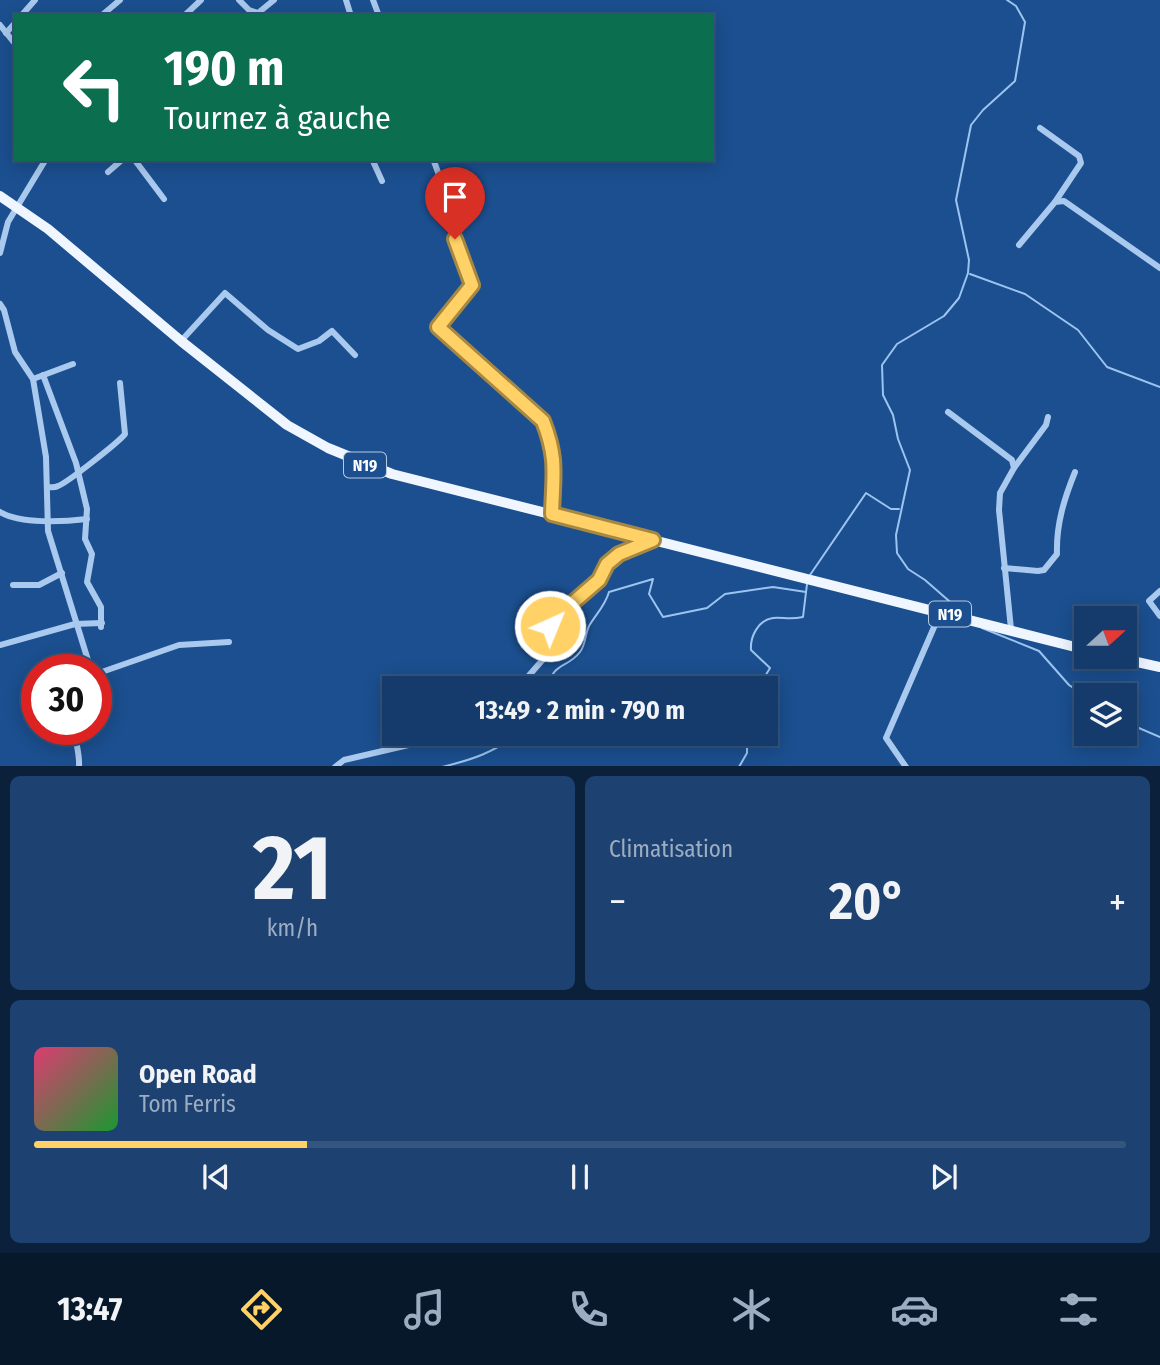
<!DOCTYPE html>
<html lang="fr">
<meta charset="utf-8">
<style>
:root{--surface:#143b6b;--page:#1d4271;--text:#f1f3f6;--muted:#9dadc1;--line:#33557e;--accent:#ffd166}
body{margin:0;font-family:"Fira Sans Condensed",sans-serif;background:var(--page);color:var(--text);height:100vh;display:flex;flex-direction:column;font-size:26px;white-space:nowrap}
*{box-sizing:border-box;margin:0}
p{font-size:23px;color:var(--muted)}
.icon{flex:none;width:38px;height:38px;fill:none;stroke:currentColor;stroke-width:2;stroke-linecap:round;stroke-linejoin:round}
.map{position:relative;height:766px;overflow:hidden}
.drawer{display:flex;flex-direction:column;gap:10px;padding:10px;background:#0b203b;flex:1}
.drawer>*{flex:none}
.banner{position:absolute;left:14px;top:14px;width:700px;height:147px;border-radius:0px;box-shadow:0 4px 18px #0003,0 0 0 2px var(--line);background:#0b6e4f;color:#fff;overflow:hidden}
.needle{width:46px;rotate:69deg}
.buttons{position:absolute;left:1074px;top:606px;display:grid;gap:14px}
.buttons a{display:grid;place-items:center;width:63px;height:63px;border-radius:0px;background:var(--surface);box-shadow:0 4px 18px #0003,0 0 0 2px var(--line);font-size:35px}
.speed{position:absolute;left:21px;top:654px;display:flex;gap:14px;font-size:35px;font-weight:700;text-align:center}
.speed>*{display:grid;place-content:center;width:91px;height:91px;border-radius:50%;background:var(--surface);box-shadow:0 4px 18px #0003,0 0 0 2px var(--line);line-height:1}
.speed .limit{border:10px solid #d22;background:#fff;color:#111}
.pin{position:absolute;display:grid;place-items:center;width:60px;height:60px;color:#fff;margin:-72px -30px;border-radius:50% 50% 50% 0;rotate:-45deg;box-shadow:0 0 7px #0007}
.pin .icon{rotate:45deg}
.me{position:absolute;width:77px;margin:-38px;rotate:44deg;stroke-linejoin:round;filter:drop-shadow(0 0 5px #0008)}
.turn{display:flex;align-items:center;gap:24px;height:147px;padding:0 35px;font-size:32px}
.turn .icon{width:91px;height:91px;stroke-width:2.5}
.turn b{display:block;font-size:49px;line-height:60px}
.big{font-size:52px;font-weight:700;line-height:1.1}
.drawer .card{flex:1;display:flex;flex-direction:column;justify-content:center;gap:10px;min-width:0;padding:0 24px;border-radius:10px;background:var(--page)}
.drawer .dial{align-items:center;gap:0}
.dial b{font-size:91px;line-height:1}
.song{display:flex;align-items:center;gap:21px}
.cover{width:84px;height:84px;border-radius:10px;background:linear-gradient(135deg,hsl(340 70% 55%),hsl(130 70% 35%))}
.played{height:7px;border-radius:4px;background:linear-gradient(90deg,var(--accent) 25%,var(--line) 25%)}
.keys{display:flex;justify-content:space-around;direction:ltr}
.heat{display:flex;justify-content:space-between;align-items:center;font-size:38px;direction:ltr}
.drawer .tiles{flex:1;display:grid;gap:10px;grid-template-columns:1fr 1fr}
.card:last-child{grid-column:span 2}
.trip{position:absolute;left:382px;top:676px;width:396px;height:70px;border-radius:0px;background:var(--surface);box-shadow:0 4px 18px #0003,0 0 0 2px var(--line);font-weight:700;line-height:70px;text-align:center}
.dock{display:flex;height:112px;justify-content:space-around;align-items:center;background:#08182b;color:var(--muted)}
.dock .icon{width:49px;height:49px}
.dock .selected{color:var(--accent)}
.dock b{font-size:32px;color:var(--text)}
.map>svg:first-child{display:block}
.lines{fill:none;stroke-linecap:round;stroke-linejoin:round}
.stream{stroke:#9cc4f0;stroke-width:2}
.street{stroke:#a9c9ee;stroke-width:6}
.primary{stroke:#f0f6ff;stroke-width:10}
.route-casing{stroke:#a68842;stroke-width:18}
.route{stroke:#ffd166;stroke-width:12}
.labels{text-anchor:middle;stroke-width:7;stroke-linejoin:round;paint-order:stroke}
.shield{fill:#1b4f8f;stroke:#bbcadd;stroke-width:2}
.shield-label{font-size:16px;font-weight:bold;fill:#fff}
</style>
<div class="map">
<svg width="1160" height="767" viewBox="0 0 1160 767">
<rect width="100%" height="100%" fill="#1b4f8f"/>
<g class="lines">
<g class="stream">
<path d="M970 274 1025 294 1078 330 1107 367 1160 387"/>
<path d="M810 575 866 493 891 509H899"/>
<path d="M964 614 925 580 908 569 897 553 896 535 910 470 898 439 893 415 883 395 882 365 897 344 944 316 959 298 968 273 969 260 956 200 971 125 983 110 1015 81 1025 22 1016 6 1007 0"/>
<path d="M982 628 1039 651 1069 685 1087 697"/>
<path d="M548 688C553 661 567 669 580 652 586 644 585 634 589 626 596 614 605 606 609 592L653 579 649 594 663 617 707 608 725 594 773 587 806 592"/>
<path d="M758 688 770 668 751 650C750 637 758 620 773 618 783 617 789 620 803 617L807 584"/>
<path d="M1125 722 1160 737"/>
<path d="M442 767C471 760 496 752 518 733"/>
<path d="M739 767 747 753V733"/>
</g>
<g class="street">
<path d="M239 0 249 10 258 13 274 0"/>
<path d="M346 0 351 16"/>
<path d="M373 0 379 16"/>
<path d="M21 16 35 0"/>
<path d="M101 16 120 0"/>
<path d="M184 16 201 0"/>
<path d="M0 25 16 45"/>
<path d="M6 33 16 22"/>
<path d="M1040 128 1079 156 1081 163 1055 202"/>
<path d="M134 159 164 199"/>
<path d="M372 159 382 181"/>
<path d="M433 159C450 200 455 244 472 285L437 327 543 421C559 461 553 474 552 514"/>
<path d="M108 172 123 159"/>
<path d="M1019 245 1055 202 1064 201 1160 268"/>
<path d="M0 253 8 222 46 159"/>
<path d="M0 304 4 310 15 352 33 379 46 457 48 531 91 670"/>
<path d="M181 341 225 293 268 330 298 349 319 341 332 331 355 355"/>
<path d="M43 375 76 463 87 509 85 539 92 554 87 582 101 607V627"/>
<path d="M33 379 73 364"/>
<path d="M948 412 1012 460 1014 468 1000 493 999 510 1011 629"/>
<path d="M1014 468 1046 425 1048 417"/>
<path d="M47 487C52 487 54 488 58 486 67 483 120 441 125 434L120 383"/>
<path d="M0 512C21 524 62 522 87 519"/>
<path d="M1004 568 1038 571 1044 570 1057 554C1056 525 1064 499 1075 472"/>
<path d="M13 585H39L62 573"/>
<path d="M1160 591 1149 601 1160 616"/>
<path d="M0 645 75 624 102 623"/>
<path d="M96 674 179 645 229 642"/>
<path d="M518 688 553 648 549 627 562 618 569 606 599 580 607 564 634 546 651 540"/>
<path d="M75 730C75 743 80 753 79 767"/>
<path d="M335 767 344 760 460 733"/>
<path d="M906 767 886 738 941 611"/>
</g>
<g class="primary">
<path d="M0 196 48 229 181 341 287 425 328 448 392 474 1087 650"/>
<path d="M1110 656 1160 667"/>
</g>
</g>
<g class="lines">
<defs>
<path id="route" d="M455 239 472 285 438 327 543 421C558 459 553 476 552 514L653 540 619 554 607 564 599 580 569 606 562 618 550 626"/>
</defs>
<use href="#route" class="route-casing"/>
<use href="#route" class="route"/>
</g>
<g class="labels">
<g class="shield">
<rect x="344" y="452.5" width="42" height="25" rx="5"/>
<rect x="929" y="601.5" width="42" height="25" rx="5"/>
</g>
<g class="shield-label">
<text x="365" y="471">N19</text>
<text x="950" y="620">N19</text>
</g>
</g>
</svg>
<div class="buttons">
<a><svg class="needle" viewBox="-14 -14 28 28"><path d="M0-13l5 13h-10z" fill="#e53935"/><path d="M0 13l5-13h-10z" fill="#9dadc1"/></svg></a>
<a><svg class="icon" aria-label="layers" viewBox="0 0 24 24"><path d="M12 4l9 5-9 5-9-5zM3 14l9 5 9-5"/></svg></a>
</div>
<div class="speed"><div class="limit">30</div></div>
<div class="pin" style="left:455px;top:239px;background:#d93025"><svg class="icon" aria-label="arrive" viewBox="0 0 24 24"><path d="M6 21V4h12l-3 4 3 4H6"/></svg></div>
<svg class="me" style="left:550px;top:626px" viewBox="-20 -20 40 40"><circle r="17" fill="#ffd166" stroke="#fff" stroke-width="3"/><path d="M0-11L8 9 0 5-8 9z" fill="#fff"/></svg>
<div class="trip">13:49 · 2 min · 790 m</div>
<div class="banner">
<div class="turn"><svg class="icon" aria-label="left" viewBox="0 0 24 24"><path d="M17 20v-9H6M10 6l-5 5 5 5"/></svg><div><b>190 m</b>Tournez à gauche</div></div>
</div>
</div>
<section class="drawer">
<div class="tiles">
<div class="card dial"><b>21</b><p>km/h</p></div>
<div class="card"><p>Climatisation</p>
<div class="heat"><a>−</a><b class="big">20°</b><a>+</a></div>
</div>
<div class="card">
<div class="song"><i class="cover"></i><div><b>Open Road</b><p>Tom Ferris</p></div></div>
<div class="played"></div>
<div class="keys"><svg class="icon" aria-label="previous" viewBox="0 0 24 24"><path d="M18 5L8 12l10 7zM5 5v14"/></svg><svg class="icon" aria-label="pause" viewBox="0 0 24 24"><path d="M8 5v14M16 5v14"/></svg><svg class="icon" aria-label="next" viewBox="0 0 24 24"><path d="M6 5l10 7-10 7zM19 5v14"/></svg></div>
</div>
</div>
</section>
<nav class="dock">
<b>13:47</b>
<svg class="icon selected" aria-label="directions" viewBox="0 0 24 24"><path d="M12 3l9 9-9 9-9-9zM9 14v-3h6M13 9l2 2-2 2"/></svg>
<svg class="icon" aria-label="music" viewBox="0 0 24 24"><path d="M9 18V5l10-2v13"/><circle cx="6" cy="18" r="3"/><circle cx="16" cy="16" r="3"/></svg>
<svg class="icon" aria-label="phone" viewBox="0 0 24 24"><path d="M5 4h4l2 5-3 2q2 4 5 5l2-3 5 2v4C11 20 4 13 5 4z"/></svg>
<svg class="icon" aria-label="climate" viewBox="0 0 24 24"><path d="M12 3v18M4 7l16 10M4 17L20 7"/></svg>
<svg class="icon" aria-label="car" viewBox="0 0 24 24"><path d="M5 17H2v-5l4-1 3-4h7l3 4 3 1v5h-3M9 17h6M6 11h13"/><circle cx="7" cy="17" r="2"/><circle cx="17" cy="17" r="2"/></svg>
<svg class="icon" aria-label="filters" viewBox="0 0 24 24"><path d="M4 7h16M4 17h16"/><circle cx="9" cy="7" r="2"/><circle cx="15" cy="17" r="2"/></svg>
</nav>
